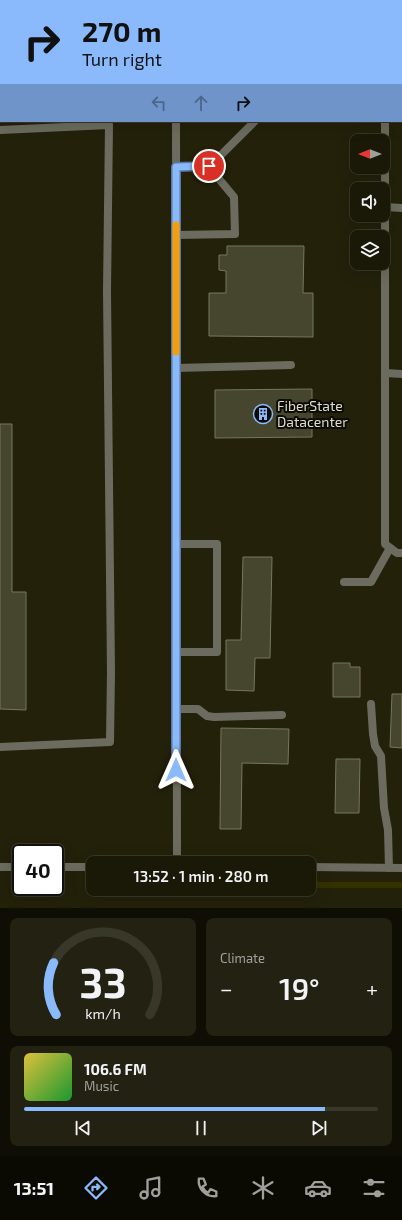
<!DOCTYPE html>
<meta charset="utf-8">
<style>
:root{--surface:#1a1908;--page:#232212;--text:#f1f3f6;--muted:#9fa09c;--line:#383829;--accent:#8abafc}
body{margin:0;font-family:"Exo 2",sans-serif;background:var(--page);color:var(--text);height:100vh;display:flex;flex-direction:column;font-size:15px;white-space:nowrap}
*{box-sizing:border-box;margin:0}
p{font-size:13px;color:var(--muted)}
.icon{flex:none;width:22px;height:22px;fill:none;stroke:currentColor;stroke-width:2;stroke-linecap:round;stroke-linejoin:round}
.map{position:relative;height:908px;overflow:hidden}
.drawer{display:flex;flex-direction:column;gap:10px;padding:10px;background:#0e0e04;flex:1}
.drawer>*{flex:none}
.top-card{position:absolute;left:0px;top:0px;width:402px;height:122px;box-shadow:0 4px 16px #0002,0 0 0 1px var(--line);background:#8abafc;color:#111;overflow:hidden}
.needle{width:26px;rotate:270deg}
.controls{position:absolute;left:350px;top:134px;display:grid;gap:8px}
.controls a{display:grid;place-items:center;width:40px;height:40px;border-radius:8px;background:var(--surface);box-shadow:0 4px 16px #0002,0 0 0 1px var(--line);font-size:20px}
.speed{position:absolute;left:12px;top:844px;display:flex;gap:8px;font-size:20px;font-weight:700;text-align:center}
.speed>*{display:grid;place-content:center;width:52px;height:52px;border-radius:50%;background:var(--surface);box-shadow:0 4px 16px #0002,0 0 0 1px var(--line);line-height:1}
.speed .limit{border:2px solid #111;border-radius:6px;background:#fff;color:#111}
.pin{position:absolute;display:grid;place-items:center;width:34px;height:34px;color:#fff;margin:-17px;border:2px solid #fff;border-radius:50%;box-shadow:0 1px 4px #0007}
.me{position:absolute;width:44px;margin:-22px;rotate:0deg;stroke-linejoin:round;filter:drop-shadow(0 0 3px #0008)}
.turn{display:flex;align-items:center;gap:14px;height:84px;padding:0 16px;font-size:18px}
.turn .icon{width:52px;height:52px;stroke-width:2.5}
.turn b{display:block;font-size:28px;line-height:34px}
.lanes{display:flex;align-items:center;height:38px;padding:0 16px;background:#0003;justify-content:center;gap:20px;direction:ltr}
.lanes .off{opacity:.35}
.big{font-size:30px;font-weight:600;line-height:1.1}
.drawer .tile{flex:1;display:flex;flex-direction:column;justify-content:center;gap:6px;min-width:0;padding:0 14px;border-radius:8px;background:var(--page)}
.drawer .dial{align-items:center;gap:0}
.dial svg{height:104px;overflow:visible;fill:none;stroke:var(--line);stroke-width:7;stroke-linecap:round;text-anchor:middle}
.dial text{fill:var(--text);stroke:none}
.song{display:flex;align-items:center;gap:12px}
.cover{width:48px;height:48px;border-radius:6px;background:linear-gradient(135deg,hsl(50 70% 55%),hsl(130 70% 35%))}
.played{height:4px;border-radius:2px;background:linear-gradient(90deg,var(--accent) 85%,var(--line) 85%)}
.keys{display:flex;justify-content:space-around;direction:ltr}
.heat{display:flex;justify-content:space-between;align-items:center;font-size:22px;direction:ltr}
.drawer .tiles{flex:1;display:grid;gap:10px;grid-template-columns:1fr 1fr}
.tile:last-child{grid-column:span 2}
.trip{position:absolute;left:86px;top:856px;width:230px;height:40px;border-radius:8px;background:var(--surface);box-shadow:0 4px 16px #0002,0 0 0 1px var(--line);font-weight:600;line-height:40px;text-align:center}
.tab-bar{display:flex;height:64px;justify-content:space-around;align-items:center;background:#0a0a03;color:var(--muted)}
.tab-bar .icon{width:28px;height:28px}
.tab-bar .on{color:var(--accent)}
.tab-bar b{font-size:18px;color:var(--text)}
.map>svg:first-child{display:block}
.green{fill:#343101}
.building{fill:#46452d;stroke:#78775d}
.lines{fill:none;stroke-linecap:round;stroke-linejoin:round}
.path{stroke:#7a7966;stroke-width:2.5;stroke-dasharray:2 3;stroke-linecap:butt}
.service{stroke:#6b6b5f;stroke-width:8}
.minor{stroke:#6b6b5f;stroke-width:8}
.tertiary{stroke:#6b6b5f;stroke-width:8}
.route-casing{stroke:#5a79a4;stroke-width:10}
.route{stroke:#8abafc;stroke-width:7}
.slow{stroke:#f59e0b;stroke-width:7}
.labels{text-anchor:middle;stroke-width:4;stroke-linejoin:round;paint-order:stroke}
.poi-label{font-size:14px;fill:#ddddcf;stroke:#0b0b03;text-anchor:start}
</style>
<div class="map">
<svg width="402" height="908" viewBox="0 0 402 908">
<rect width="100%" height="100%" fill="#23210a"/>
<rect class="green" x="309" y="882" width="93" height="6"/>
<g class="building">
<path d="M227 246H304L303 293H313V337L209 336V293H226V271L219 270V255H227Z"/>
<path d="M312 389V437L215 438V390Z"/>
<path d="M0 424H12V592H26V710L0 709Z"/>
<path d="M243 557H272L270 658H255L254 691 226 690V640H241Z"/>
<path d="M333 663H350V667H360V697H333Z"/>
<path d="M392 694H402V748L390 747Z"/>
<path d="M221 728 289 729 288 764 242 763 241 829H220Z"/>
<path d="M336 759H360L359 813H335Z"/>
</g>
<g class="lines">
<g class="path">
<path d="M328 1 333 0"/>
<path d="M0 6H1"/>
</g>
<g class="service">
<path d="M401 105H402"/>
<path d="M385 121V544L397 553H402"/>
<path d="M0 130 109 125 107 291 111 672 110 742 0 747"/>
<path d="M176 167H209L255 121"/>
<path d="M385 207 402 208"/>
<path d="M176 235 235 234 234 197 209 167"/>
<path d="M176 368 291 365"/>
<path d="M385 373 402 374"/>
<path d="M177 544H217V652H177"/>
<path d="M344 582H371L390 548"/>
<path d="M371 704 373 734 375 746 381 756 384 808 388 830 389 868"/>
<path d="M177 709H198L207 716 214 717 282 715"/>
</g>
<path class="minor" d="M309 867 402 868"/>
<g class="tertiary">
<path d="M401 2 402 1"/>
<path d="M0 27H1"/>
<path d="M176 121 177 863"/>
<path d="M0 867H21"/>
<path d="M55 867H93"/>
</g>
</g>
<g class="lines">
<defs>
<path id="route" d="M176 770V167L209 166"/>
</defs>
<use href="#route" class="route-casing"/>
<use href="#route" class="route"/>
<path class="slow" d="M176 225V352"/>
</g>
<defs>
<symbol id="building-ring" viewBox="-11 -11 22 22"><circle r="9.5" fill="#0b0b03" stroke="#8abafc" stroke-width="1.5"/><path d="M-4-6H4V6H1V3H-1V6H-4ZM-2.5-4.3h1.7v1.8h-1.7ZM.8-4.3h1.7v1.8H.8ZM-2.5-1h1.7V.8h-1.7ZM.8-1h1.7V.8H.8Z" fill="#8abafc"/></symbol>
</defs>
<g fill-rule="evenodd">
<use href="#building-ring" x="252" y="403" width="22" height="22"/>
</g>
<g class="labels">
<g class="poi-label">
<text x="277" y="411">FiberState<tspan x="277" dy="16">Datacenter</tspan></text>
</g>
</g>
</svg>
<div class="controls">
<a><svg class="needle" viewBox="-14 -14 28 28"><path d="M0-13l5 13h-10z" fill="#e53935"/><path d="M0 13l5-13h-10z" fill="#9fa09c"/></svg></a>
<a><svg class="icon" aria-label="sound" viewBox="0 0 24 24"><path d="M4 9h4l5-4v14l-5-4H4zM17 9q2 3 0 6"/></svg></a>
<a><svg class="icon" aria-label="layers" viewBox="0 0 24 24"><path d="M12 4l9 5-9 5-9-5zM3 14l9 5 9-5"/></svg></a>
</div>
<div class="speed"><div class="limit">40</div></div>
<div class="pin" style="left:209px;top:166px;background:#d93025"><svg class="icon" aria-label="arrive" viewBox="0 0 24 24"><path d="M6 21V4h12l-3 4 3 4H6"/></svg></div>
<svg class="me" style="left:176px;top:770px" viewBox="-20 -20 40 40"><path d="M0-17L14 15 0 8-14 15z" fill="#8abafc" stroke="#fff" stroke-width="4"/></svg>
<div class="trip">13:52 · 1 min · 280 m</div>
<div class="top-card">
<div class="turn"><svg class="icon" aria-label="right" viewBox="0 0 24 24"><path d="M7 20v-9h11M14 6l5 5-5 5"/></svg><div><b>270 m</b>Turn right</div></div>
<div class="lanes"><svg class="icon off" aria-label="left" viewBox="0 0 24 24"><path d="M17 20v-9H6M10 6l-5 5 5 5"/></svg><svg class="icon off" aria-label="ahead" viewBox="0 0 24 24"><path d="M12 20V5M6 11l6-6 6 6"/></svg><svg class="icon" aria-label="right" viewBox="0 0 24 24"><path d="M7 20v-9h11M14 6l5 5-5 5"/></svg></div>
</div>
</div>
<section class="drawer">
<div class="tiles">
<div class="tile dial"><svg viewBox="0 0 100 80">
<path d="M14 69A42 42 0 1 1 86 69"/>
<path d="M14 69A42 42 0 0 1 12 29" stroke="#8abafc"/>
<text x="50" y="56" font-size="32" font-weight="700">33</text>
<text x="50" y="72" font-size="11">km/h</text>
</svg></div>
<div class="tile"><p>Climate</p>
<div class="heat"><a>−</a><b class="big">19°</b><a>+</a></div>
</div>
<div class="tile">
<div class="song"><i class="cover"></i><div><b>106.6 FM</b><p>Music</p></div></div>
<div class="played"></div>
<div class="keys"><svg class="icon" aria-label="previous" viewBox="0 0 24 24"><path d="M18 5L8 12l10 7zM5 5v14"/></svg><svg class="icon" aria-label="pause" viewBox="0 0 24 24"><path d="M8 5v14M16 5v14"/></svg><svg class="icon" aria-label="next" viewBox="0 0 24 24"><path d="M6 5l10 7-10 7zM19 5v14"/></svg></div>
</div>
</div>
</section>
<nav class="tab-bar">
<b>13:51</b>
<svg class="icon on" aria-label="directions" viewBox="0 0 24 24"><path d="M12 3l9 9-9 9-9-9zM9 14v-3h6M13 9l2 2-2 2"/></svg>
<svg class="icon" aria-label="music" viewBox="0 0 24 24"><path d="M9 18V5l10-2v13"/><circle cx="6" cy="18" r="3"/><circle cx="16" cy="16" r="3"/></svg>
<svg class="icon" aria-label="phone" viewBox="0 0 24 24"><path d="M5 4h4l2 5-3 2q2 4 5 5l2-3 5 2v4C11 20 4 13 5 4z"/></svg>
<svg class="icon" aria-label="climate" viewBox="0 0 24 24"><path d="M12 3v18M4 7l16 10M4 17L20 7"/></svg>
<svg class="icon" aria-label="car" viewBox="0 0 24 24"><path d="M5 17H2v-5l4-1 3-4h7l3 4 3 1v5h-3M9 17h6M6 11h13"/><circle cx="7" cy="17" r="2"/><circle cx="17" cy="17" r="2"/></svg>
<svg class="icon" aria-label="filters" viewBox="0 0 24 24"><path d="M4 7h16M4 17h16"/><circle cx="9" cy="7" r="2"/><circle cx="15" cy="17" r="2"/></svg>
</nav>
